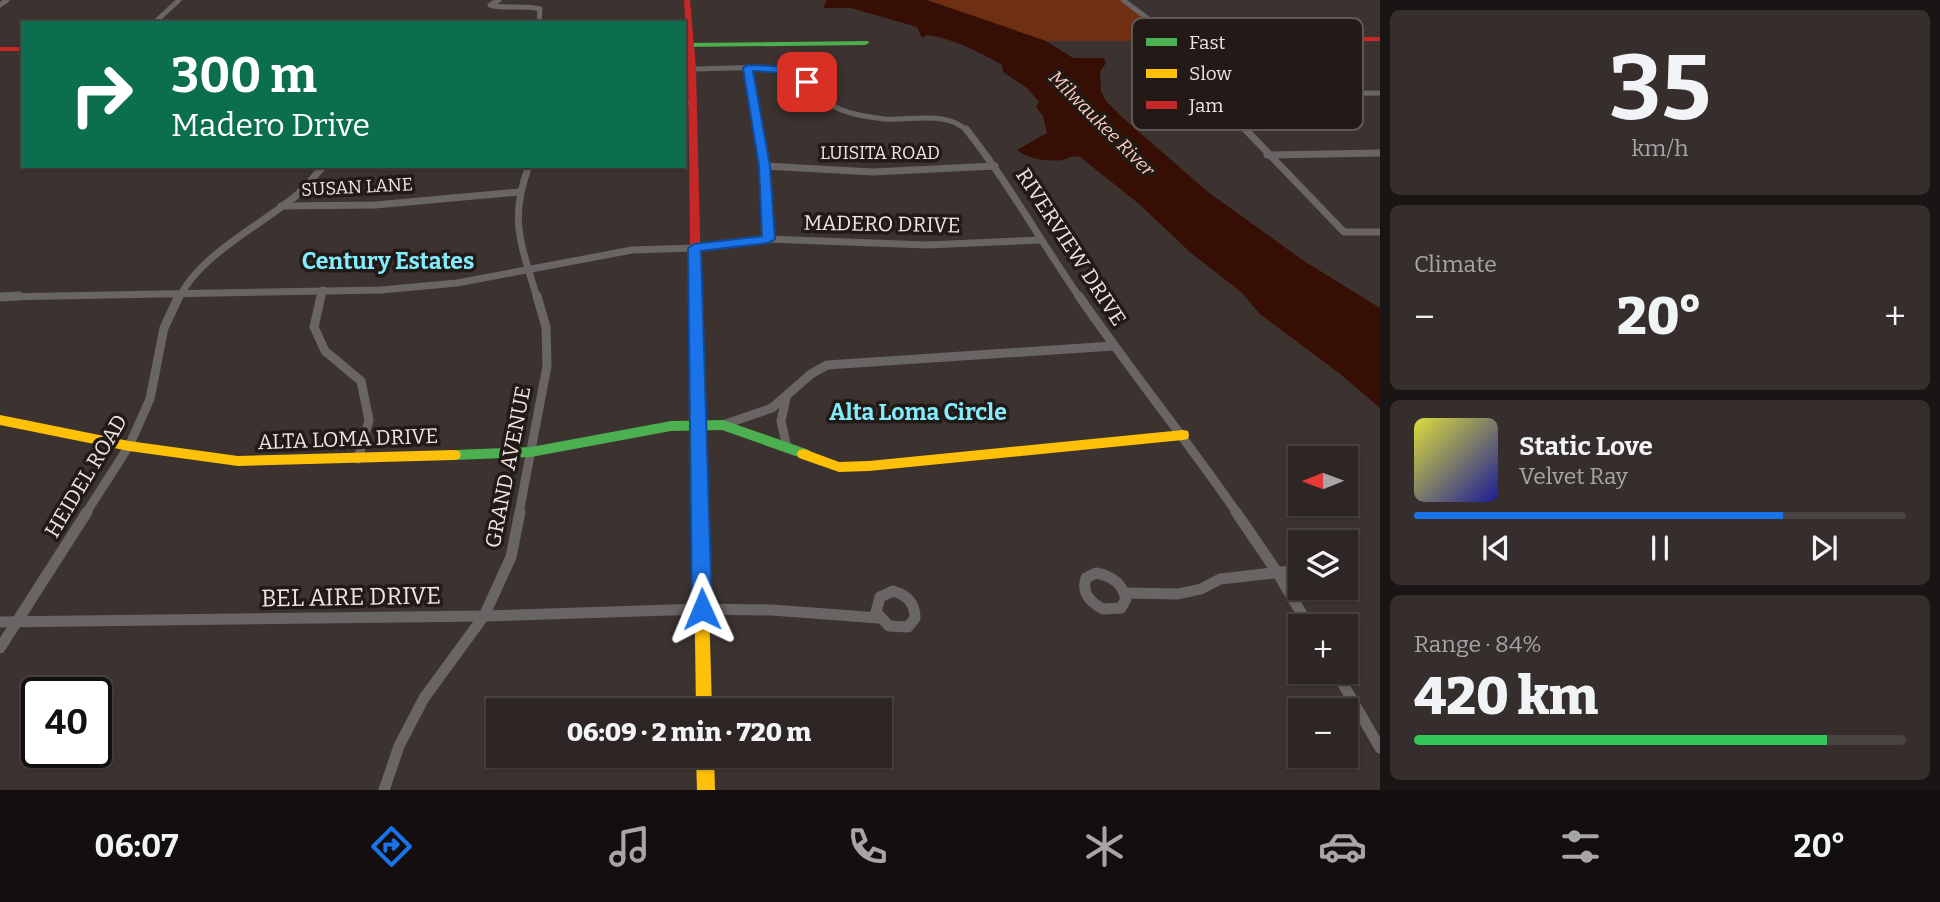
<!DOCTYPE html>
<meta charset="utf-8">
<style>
:root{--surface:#2d2624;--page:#352e2c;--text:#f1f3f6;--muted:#a7a5a6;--line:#484341;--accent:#1a73e8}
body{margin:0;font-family:Bitter,serif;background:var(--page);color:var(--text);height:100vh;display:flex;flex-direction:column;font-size:26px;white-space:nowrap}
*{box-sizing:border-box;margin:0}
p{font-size:23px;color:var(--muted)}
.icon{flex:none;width:38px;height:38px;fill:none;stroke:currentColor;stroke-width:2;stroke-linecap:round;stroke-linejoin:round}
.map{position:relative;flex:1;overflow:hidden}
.panel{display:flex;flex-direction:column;gap:10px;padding:10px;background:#191514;width:560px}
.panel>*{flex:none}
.hud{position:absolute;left:21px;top:21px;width:665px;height:147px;border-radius:0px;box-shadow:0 2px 5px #0004,0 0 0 2px var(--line);background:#0b6e4f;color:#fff;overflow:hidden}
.needle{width:46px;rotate:269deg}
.buttons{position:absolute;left:1288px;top:446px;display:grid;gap:14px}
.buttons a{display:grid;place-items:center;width:70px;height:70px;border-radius:0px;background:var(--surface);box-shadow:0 2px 5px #0004,0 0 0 2px var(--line);font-size:35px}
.speed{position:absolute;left:21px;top:677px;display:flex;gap:14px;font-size:35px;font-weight:700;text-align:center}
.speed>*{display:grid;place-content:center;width:91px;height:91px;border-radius:50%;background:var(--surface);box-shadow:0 2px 5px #0004,0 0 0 2px var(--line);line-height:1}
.speed .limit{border:4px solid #111;border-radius:10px;background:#fff;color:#111}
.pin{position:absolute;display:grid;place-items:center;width:60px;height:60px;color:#fff;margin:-30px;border-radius:14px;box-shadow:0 4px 10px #0006}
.me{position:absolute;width:77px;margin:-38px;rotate:359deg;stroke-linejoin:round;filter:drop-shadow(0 0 5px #0008)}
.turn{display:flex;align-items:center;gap:24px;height:147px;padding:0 35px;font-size:32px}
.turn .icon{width:91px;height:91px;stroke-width:2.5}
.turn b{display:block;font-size:49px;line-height:60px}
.big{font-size:52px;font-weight:800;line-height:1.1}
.panel .widget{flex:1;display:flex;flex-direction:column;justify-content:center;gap:10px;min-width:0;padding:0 24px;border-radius:10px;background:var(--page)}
.panel .dial{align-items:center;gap:0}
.dial b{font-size:91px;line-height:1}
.song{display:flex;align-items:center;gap:21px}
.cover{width:84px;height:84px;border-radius:10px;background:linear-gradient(135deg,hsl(60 70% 55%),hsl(240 70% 35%))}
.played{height:7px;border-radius:4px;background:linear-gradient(90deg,var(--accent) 75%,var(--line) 75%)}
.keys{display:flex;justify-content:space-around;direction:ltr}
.heat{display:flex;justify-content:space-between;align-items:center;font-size:38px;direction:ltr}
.charge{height:10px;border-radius:5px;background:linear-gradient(90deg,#34c759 84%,var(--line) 0)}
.trip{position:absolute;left:486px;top:698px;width:406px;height:70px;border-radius:0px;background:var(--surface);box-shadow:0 2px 5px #0004,0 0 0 2px var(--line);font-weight:800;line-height:70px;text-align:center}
.dock{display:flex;height:112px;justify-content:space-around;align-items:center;background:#120f0e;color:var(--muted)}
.dock .icon{width:49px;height:49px}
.dock .selected{color:var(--accent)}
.dock b{font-size:32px;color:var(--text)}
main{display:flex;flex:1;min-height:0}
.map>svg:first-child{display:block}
.green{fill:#6e2f13}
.water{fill:#370e04}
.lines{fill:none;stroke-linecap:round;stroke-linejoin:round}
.street-far3{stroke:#696564;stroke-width:5}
.street-far2{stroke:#696564;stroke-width:7}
.street-far1{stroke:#696564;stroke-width:9}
.street{stroke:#696564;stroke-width:11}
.fast{fill:#4caf50;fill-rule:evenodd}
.slow{fill:#ffc107;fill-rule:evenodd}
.jam{fill:#c62828;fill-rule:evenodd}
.route{fill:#1a73e8;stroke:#114b97;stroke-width:2}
.labels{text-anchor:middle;stroke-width:7;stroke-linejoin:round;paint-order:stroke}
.far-street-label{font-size:18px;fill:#f1e5e1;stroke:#221a17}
.far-water-label{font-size:19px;font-style:italic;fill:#fecdbb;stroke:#221a17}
.street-label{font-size:21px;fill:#f1e5e1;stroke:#221a17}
.neighbourhood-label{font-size:23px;font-weight:bold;fill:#83ecfd;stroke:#221a17}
.near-street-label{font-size:24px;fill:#f1e5e1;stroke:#221a17}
.key{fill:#221a17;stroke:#605754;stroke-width:2}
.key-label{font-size:19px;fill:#f1e5e1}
</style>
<main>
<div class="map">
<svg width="1380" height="790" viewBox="0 0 1380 790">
<rect width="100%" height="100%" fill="#3c3330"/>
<path class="green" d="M927 0H1123L1178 41H1046Z"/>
<path class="water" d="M827 0H927L1046 41 1073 58H1104L1106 63 1100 72 1101 91 1106 101 1123 118 1208 192 1304 261 1380 308V408L1339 373 1260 314 1241 292 1191 253 1138 203 1080 157C1072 155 1070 158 1063 160 1050 162 1027 159 1017 150L1047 133 1043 116 1036 107 1039 102 1027 88 1003 72 1002 65C977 51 955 39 927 35L922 38 917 27 851 8H823Z"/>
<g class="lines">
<g class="street-far3">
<path d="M499 0 490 5C506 10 523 4 540 9L539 23"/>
<path d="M1123 0 1178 41 1181 60 1187 69 1246 131"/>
<path d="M0 5 7 0"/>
<path d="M154 23 179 0"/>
<path d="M748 68 759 131"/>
<path d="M692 69C714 69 778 64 795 73 804 78 811 89 818 96 837 112 859 116 884 119 910 121 947 110 967 131"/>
<path d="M1211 95 1380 93"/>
<path d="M684 103H692"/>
</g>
<g class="street-far2">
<path d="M759 129 765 166 768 239"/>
<path d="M966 129C1008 182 1041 242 1080 298"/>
<path d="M1245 129 1344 232H1380"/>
<path d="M1267 155 1380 153"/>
<path d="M529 166C508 220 522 246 537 298"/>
<path d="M765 166 873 172 995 166"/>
<path d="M281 206 375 205 519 192"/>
<path d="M0 297 381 290 457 283 632 250 694 248 768 239 927 245 1040 240"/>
<path d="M179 298C200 254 262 225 298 194 307 186 315 175 324 166"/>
<path d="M321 298 323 290"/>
</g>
<g class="street-far1">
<path d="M321 296 314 327 325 351 361 381 369 420 358 459"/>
<path d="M1079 296C1130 370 1186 439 1237 513"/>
<path d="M0 297 19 296"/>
<path d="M786 398 781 421 787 448"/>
<path d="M723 425 772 408 811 374 827 365 1113 346"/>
<path d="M86 513 129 446 150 399 164 328 179 296"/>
<path d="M519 513 547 366 546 327 537 296"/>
</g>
<g class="street">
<path d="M1236 512 1277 572 1309 626"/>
<path d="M1096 573C1112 576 1122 583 1126 599L1121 608 1103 609C1090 602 1081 593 1086 578Z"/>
<path d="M893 591C907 595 915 603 915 618L908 627 889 626 876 612 880 597Z"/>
<path d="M1126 593 1178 594 1201 589 1220 579 1300 570"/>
<path d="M0 622 484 616 702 609 772 610 879 618"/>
<path d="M0 648 87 512"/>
<path d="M1336 672 1380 748"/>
<path d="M384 790 399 746 424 698 484 616 511 557 520 512"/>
</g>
<g class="fast">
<path d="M868 41 869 43 865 45 684 47V43Z"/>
<path d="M723 420 809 450 811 454 809 458 804 459 722 430 671 431 531 457 454 460 449 459 447 455 449 451 454 450 531 447 671 421Z"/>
</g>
<g class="slow">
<path d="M0 415 129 441 238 456 454 450 459 451 461 455 459 459 454 460 238 466 129 451 0 425Z"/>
<path d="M1183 430 1188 431 1189 435 1188 439 1183 440 869 471 839 472 799 458 797 454 799 450 804 449 839 462 869 461Z"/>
<path d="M701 562 706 564 708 569 712 710H696L694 569 696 564Z"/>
<path d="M696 756H714L715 790H697Z"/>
</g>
<g class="jam">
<path d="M684 0H690L696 69 708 569 706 574 701 576 696 574 694 569 688 69Z"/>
<path d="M1380 37V41L1178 43 1174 41 1178 39Z"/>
<rect x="0" y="47" width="23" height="4"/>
</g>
</g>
<path class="route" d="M748 65C772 66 794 64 812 82L803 84C787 71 773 72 753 71L770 166 775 239 768 243 701 251 712 609 709 616 702 619 695 616 692 609 688 248 694 244 762 236 759 166 743 68Z"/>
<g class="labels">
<g class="far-street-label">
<text x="880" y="159">LUISITA ROAD</text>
<text transform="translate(357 187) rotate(-3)" y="6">SUSAN LANE</text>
</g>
<g class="far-water-label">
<text transform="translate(1102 123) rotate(45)" y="7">Milwaukee River</text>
</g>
<g class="street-label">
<text transform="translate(882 224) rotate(1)" y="7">MADERO DRIVE</text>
<text transform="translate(1071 247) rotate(57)" y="7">RIVERVIEW DRIVE</text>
<text transform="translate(348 439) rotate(-2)" y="7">ALTA LOMA DRIVE</text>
<text transform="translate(508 467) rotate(-79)" y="7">GRAND AVENUE</text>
<text transform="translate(86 476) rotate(-59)" y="7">HEIDEL ROAD</text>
</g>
<g class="neighbourhood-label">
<text x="388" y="269">Century Estates</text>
<text x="918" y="420">Alta Loma Circle</text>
</g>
<g class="near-street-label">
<text transform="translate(351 597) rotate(-1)" y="8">BEL AIRE DRIVE</text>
</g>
</g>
<rect x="1132" y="18" width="231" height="112" rx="10" class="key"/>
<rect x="1146" y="38" width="31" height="8" fill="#4caf50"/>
<rect x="1146" y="69" width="31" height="9" fill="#ffc107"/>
<rect x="1146" y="101" width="31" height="8" fill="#c62828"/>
<g class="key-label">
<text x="1189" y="49">Fast</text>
<text x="1189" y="80">Slow</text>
<text x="1189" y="112">Jam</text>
</g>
</svg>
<div class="buttons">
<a><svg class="needle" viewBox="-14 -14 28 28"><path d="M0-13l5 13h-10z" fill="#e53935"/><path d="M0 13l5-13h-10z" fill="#a7a5a6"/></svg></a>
<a><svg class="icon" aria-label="layers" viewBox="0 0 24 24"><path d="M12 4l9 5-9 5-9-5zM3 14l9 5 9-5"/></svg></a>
<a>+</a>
<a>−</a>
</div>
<div class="speed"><div class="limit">40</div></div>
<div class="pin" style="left:807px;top:82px;background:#d93025"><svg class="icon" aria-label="arrive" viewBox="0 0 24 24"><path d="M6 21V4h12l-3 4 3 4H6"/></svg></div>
<svg class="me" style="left:702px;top:609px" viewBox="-20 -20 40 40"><path d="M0-17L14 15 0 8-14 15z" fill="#1a73e8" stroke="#fff" stroke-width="4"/></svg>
<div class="trip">06:09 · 2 min · 720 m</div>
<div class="hud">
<div class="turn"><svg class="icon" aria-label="right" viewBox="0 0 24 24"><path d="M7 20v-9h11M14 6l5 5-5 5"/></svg><div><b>300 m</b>Madero Drive</div></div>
</div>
</div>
<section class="panel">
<div class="widget dial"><b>35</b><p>km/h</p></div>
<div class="widget"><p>Climate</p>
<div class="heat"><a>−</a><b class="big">20°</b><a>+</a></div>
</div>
<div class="widget">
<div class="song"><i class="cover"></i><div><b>Static Love</b><p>Velvet Ray</p></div></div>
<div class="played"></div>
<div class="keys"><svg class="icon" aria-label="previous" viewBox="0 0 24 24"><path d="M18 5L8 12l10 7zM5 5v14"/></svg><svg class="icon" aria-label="pause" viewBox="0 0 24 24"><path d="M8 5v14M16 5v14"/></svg><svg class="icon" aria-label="next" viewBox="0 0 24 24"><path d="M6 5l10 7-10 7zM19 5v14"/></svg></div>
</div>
<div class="widget"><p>Range · 84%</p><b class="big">420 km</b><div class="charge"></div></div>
</section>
</main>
<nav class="dock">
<b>06:07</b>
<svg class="icon selected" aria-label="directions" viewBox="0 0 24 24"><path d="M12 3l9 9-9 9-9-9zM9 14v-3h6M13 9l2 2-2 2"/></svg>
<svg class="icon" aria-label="music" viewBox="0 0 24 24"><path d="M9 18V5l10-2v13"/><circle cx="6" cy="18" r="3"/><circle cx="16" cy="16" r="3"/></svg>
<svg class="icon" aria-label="phone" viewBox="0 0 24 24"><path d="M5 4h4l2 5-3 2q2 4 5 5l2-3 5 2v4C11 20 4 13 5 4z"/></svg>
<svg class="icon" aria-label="climate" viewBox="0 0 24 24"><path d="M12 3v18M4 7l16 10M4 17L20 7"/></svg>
<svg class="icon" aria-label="car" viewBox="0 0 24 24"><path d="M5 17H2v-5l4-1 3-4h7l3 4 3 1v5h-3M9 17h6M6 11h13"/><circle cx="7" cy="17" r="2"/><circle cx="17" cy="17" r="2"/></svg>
<svg class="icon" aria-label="filters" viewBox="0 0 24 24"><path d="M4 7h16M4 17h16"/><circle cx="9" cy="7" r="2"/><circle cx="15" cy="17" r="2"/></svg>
<b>20°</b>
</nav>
